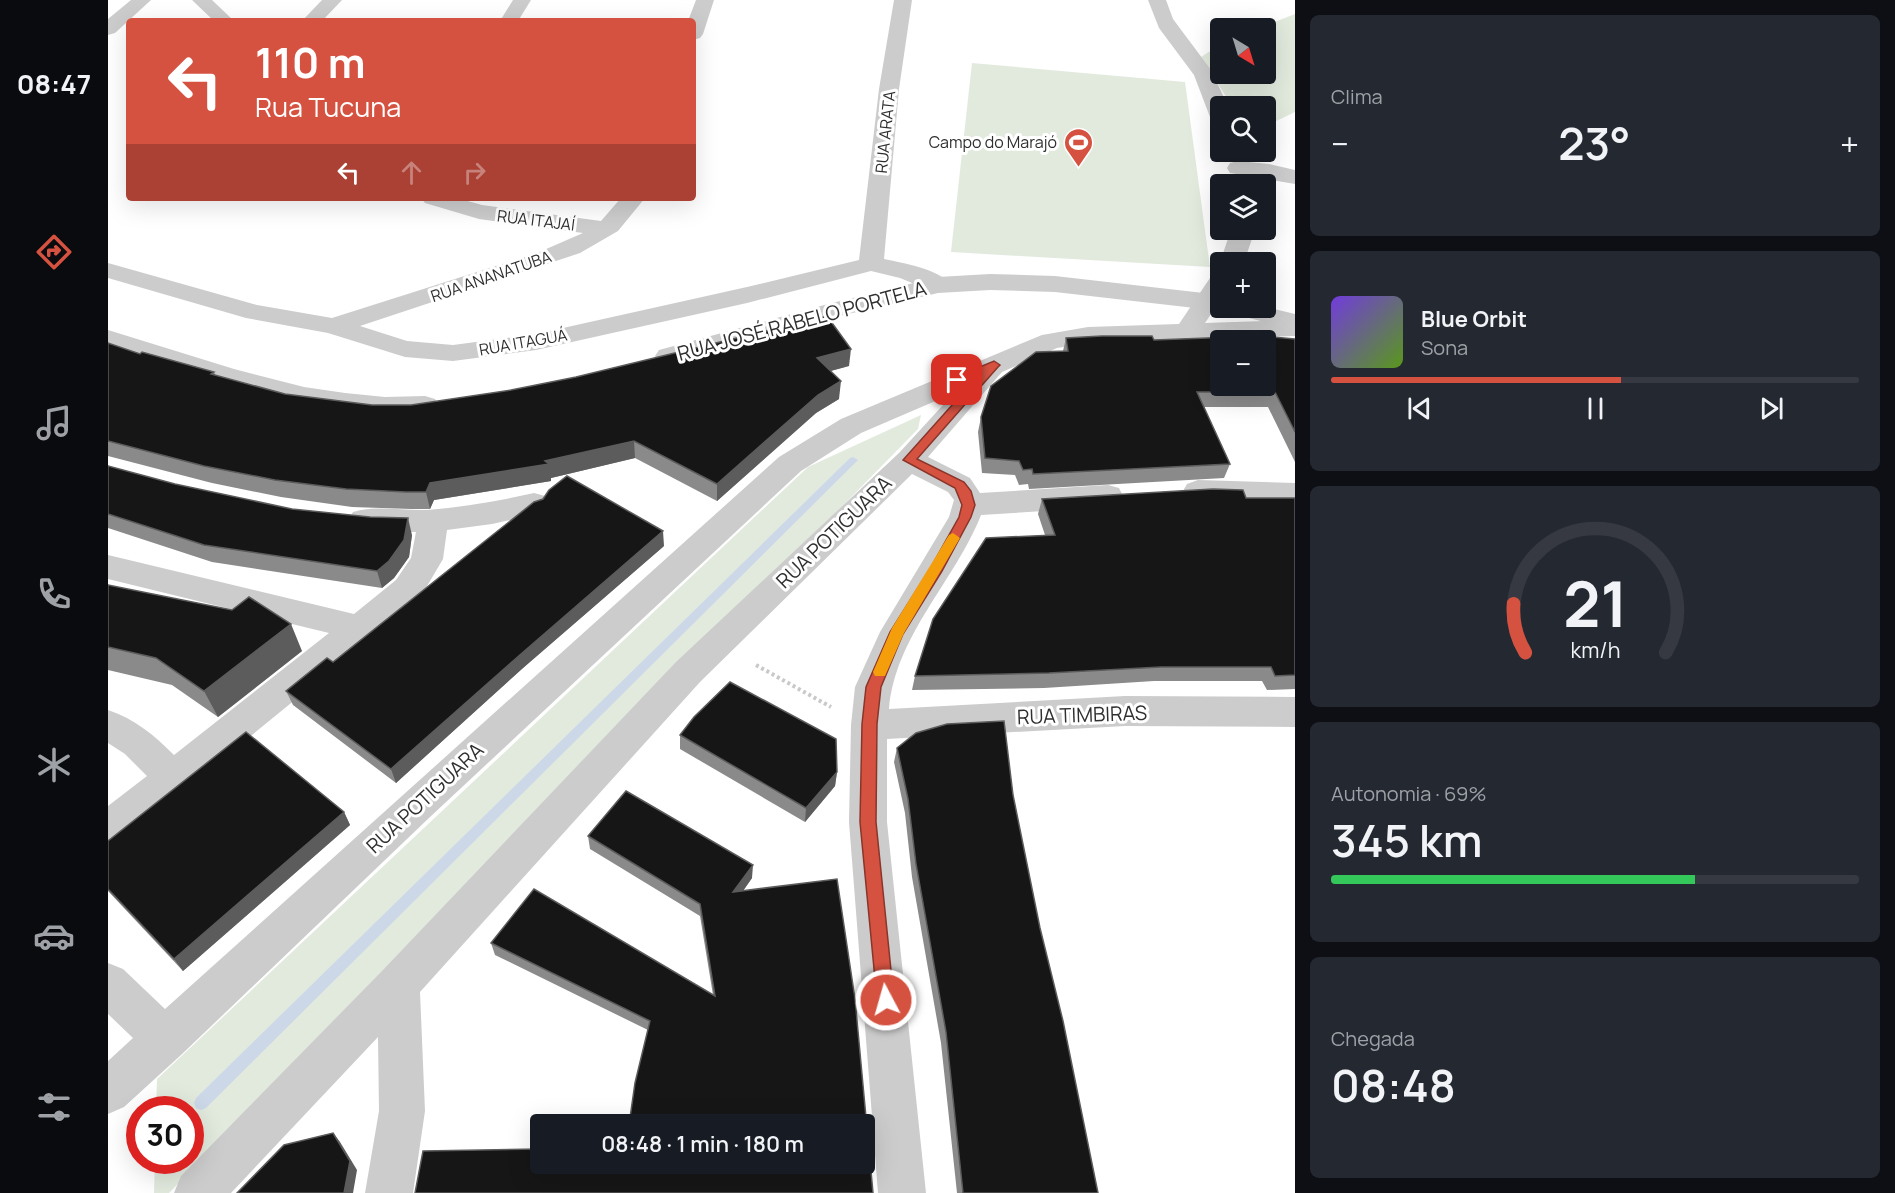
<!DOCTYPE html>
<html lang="pt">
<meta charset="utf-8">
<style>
:root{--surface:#171b24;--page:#242831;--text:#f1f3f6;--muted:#9ea1a6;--line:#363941;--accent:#d55241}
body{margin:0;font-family:Manrope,sans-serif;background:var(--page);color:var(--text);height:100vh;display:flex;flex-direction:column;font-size:22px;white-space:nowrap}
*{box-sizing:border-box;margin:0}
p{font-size:20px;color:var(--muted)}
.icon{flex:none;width:33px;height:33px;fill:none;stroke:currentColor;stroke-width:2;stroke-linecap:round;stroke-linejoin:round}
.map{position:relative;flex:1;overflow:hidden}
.drawer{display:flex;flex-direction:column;gap:15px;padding:15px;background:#0d0f14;width:600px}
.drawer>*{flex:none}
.banner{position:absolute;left:18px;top:18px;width:570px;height:183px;border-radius:6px;box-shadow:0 6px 24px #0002;background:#d55241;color:#fff;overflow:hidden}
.needle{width:39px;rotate:142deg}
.fabs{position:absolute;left:1102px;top:18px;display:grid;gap:12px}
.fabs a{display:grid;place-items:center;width:66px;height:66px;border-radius:6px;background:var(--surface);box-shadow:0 6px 24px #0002;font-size:30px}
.speed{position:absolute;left:18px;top:1096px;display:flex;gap:12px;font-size:30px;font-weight:700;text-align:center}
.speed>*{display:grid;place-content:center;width:78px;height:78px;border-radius:50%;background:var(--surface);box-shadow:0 6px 24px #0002;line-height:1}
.speed .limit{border:9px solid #d22;background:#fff;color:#111}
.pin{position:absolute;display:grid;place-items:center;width:51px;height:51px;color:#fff;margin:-26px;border-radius:12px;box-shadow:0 3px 9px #0006}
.me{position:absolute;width:66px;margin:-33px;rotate:354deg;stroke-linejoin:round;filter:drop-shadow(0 0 4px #0008)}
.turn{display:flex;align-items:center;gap:21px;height:126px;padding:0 30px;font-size:27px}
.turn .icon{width:78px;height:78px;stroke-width:2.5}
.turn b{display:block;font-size:42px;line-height:51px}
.lanes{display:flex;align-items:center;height:57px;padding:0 30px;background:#0003;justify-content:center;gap:30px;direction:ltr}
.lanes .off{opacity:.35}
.big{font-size:45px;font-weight:600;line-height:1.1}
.drawer .tile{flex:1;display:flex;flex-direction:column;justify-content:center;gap:9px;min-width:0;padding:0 21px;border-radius:9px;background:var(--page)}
.drawer .dial{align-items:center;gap:0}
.dial svg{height:156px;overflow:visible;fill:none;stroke:var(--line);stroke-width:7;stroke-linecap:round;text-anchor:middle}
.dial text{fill:var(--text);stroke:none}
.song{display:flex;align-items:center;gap:18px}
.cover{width:72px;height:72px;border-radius:9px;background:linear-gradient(135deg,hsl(260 70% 55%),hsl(90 70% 35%))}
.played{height:6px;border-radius:3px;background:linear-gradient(90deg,var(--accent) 55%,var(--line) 55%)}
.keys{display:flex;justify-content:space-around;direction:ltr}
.heat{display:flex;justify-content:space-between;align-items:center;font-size:33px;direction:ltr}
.charge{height:9px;border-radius:4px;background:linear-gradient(90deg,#34c759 69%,var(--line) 0)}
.trip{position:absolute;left:422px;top:1114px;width:345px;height:60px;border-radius:6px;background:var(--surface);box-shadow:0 6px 24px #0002;font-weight:600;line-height:60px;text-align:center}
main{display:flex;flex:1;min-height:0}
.tab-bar{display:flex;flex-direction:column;width:108px;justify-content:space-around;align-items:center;background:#090b0e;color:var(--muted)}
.tab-bar .icon{width:42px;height:42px}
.tab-bar .current{color:var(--accent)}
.tab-bar b{font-size:27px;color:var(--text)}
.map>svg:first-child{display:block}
.green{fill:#e2eade}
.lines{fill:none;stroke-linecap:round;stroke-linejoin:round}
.stream{fill:#ccd8e8;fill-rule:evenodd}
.path{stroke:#c9c9c9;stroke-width:4;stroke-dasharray:3 3;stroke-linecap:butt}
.minor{fill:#ccc;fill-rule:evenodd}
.tertiary{fill:#ccc;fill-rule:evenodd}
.wall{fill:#8a8a8a}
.shaded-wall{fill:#5c5c5c}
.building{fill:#161616;stroke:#5c5c5c;stroke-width:1.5;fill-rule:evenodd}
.route{fill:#d55241;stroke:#8a352a;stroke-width:1.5}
.slow{fill:#f59e0b}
.labels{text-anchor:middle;stroke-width:6;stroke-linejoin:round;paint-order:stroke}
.far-street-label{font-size:16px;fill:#2f2f2f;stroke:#fff}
.far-poi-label{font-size:16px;fill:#2f2f2f;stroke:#fff;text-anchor:end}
.street-label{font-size:20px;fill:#2f2f2f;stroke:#fff}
</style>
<main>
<nav class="tab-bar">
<b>08:47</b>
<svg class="icon current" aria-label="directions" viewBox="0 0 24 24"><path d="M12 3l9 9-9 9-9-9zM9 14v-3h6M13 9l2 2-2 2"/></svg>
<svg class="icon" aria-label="music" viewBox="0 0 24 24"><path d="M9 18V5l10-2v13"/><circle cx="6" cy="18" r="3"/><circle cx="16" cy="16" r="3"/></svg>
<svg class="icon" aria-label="phone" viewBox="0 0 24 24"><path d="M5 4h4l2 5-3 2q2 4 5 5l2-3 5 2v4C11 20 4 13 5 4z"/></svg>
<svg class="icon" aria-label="climate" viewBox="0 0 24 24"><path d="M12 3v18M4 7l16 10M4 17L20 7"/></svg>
<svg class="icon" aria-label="car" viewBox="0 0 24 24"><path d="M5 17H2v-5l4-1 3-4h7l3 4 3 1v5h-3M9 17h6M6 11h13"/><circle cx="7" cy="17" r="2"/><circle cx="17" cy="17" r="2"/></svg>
<svg class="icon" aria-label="filters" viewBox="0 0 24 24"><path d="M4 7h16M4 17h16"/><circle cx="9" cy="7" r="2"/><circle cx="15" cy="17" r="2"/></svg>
</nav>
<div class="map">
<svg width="1187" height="1193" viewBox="0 0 1187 1193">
<rect width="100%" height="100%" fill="#fff"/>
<g class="green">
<path d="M1187 14V112L1158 126V106H1124L1093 57 1113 44V74H1158V28H1151Z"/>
<path d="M864 63 1077 82 1102 267 843 252Z"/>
<path d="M813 415 810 429 61 1193H46L47 1161H82V1110H48L49 1079 700 467Z"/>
</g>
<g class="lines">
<path class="stream" d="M745 457 750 460 748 462 98 1108 93 1110 88 1108 86 1103 88 1098 742 458Z"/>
<path class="path" d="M648 665 723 707"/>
<g class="minor">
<path d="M23 0H43L7 33 0 35V19Z"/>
<path d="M84 0H104L126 21H106Z"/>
<path d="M214 0H234L214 21H194Z"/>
<path d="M405 0H423L410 21H392Z"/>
<path d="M588 0H606L595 34 592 38 585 40V21H580Z"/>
<path d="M786 0H804L791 89 776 259C794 263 832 269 843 285L839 290 830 293 821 290 792 278 763 271 639 303 428 350 345 361 297 357 220 333 138 318 0 278V263L149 305 224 318 429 253 475 233 371 219 317 203 313 198H349L374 205 493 221 513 198H537L510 231 472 253 252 326 299 341 345 345 428 334 639 287 751 260 771 89Z"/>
<path d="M1040 0H1058L1065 19 1103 70 1120 106H1113V123L1106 121 1102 117 1086 75 1051 28Z"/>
<path d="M1130 161 1161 164 1187 170V184L1122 173 1119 168 1122 163Z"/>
<path d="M1123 230H1147L1136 262 1113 264 1112 262Z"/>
<path d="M1113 272V299L1097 323 1187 320V336L980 343 949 348 894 372 820 457 862 478 872 493 1000 485 1011 488 1015 496 1011 504 1000 507 873 515C847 581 787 636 781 709L1017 696 1187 697V727L1017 726 779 739V822L818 1193H770L741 822 743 725 747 687 772 632 841 517 846 500 840 492 804 474 592 682 312 992 317 1111 305 1193H257L271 1111 270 1037 123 1193H66L73 1176 275 970 568 662 791 453 846 393 753 433 693 471 322 817 73 1055 16 1107 0 1114V1061L25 1038 0 1014V963L15 969 57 1009 671 457 733 419 934 335 980 327 1071 324 1104 275Z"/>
<path d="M1090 480 1187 483V505L1090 502 1079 498 1075 491 1079 484Z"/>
<path d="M426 493 437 496 441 504 437 512 384 524 339 530 335 559 312 598 14 841 0 846V806L39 776 17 754 0 743V710C27 719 46 735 66 755L221 633 0 579V555L246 614 288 580 303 558 308 532 256 531 245 528 240 520 245 512C268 505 295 511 320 510 355 507 391 501 426 493Z"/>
</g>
<g class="tertiary">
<path d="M882 274 947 276 1113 295V308L1158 307 1187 314V330L1122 313 1119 309 1113 311 947 292 882 290 830 293 736 315 561 364 551 362 547 356 551 350 720 304 830 277Z"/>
<path d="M0 330 126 369 196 387 237 393 277 397 317 396 327 399 331 405 327 411C305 417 281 415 258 413 169 406 84 375 0 347Z"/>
</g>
</g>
<g class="wall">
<path d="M958 338 1046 340 1187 339V462L1160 407H1096L1122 464 1116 478 921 489 920 484 911 485 907 475 874 473 870 432 873 417 955 351Z"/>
<path d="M0 343 32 354 106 372 108 376 177 394 264 405H303L741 366 722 371 731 399 708 413 609 501 527 458 443 478V481L326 500 322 509H303L244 507 173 497 104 483 0 456Z"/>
<path d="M0 466 67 484 304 535 301 557 286 578 274 588 104 562 0 528Z"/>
<path d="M1138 498H1187V689L1159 690 1154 681H1046L936 688 804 690 807 676 937 535 930 514 934 499Z"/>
<path d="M556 546 415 668 288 783 185 705 178 691Z"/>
<path d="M0 585 194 651 110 717 64 685 0 670Z"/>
<path d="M572 735 729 772 727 786 697 822 572 749Z"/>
<path d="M789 748 905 795 932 928 990 1193H849L833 1043 804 877 797 813 786 762Z"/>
<path d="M236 812 242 825 75 971 0 891V841Z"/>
<path d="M480 836 644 878 635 891 756 1164 540 1030 387 955 383 943 605 995 592 916 482 849Z"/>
</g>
<g class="shaded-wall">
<path d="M743 349 741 366 708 375 709 358Z"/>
<path d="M733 381 731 399 708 413 609 501V484L710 395Z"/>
<path d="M526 441 527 458 443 478V481L326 500 322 509 318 492 322 483 437 461Z"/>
<path d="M300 518 304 535 301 557 286 578 274 588 269 571Z"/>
<path d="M555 531 556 546 415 668 288 783 283 769 413 654Z"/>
<path d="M183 624 194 651 110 717 96 691Z"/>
<path d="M729 772 727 786 697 822 698 808Z"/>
<path d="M236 812 242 825 75 971 66 959Z"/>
<path d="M645 865 644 878 625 905V892Z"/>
<path d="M225 1133 232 1142 249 1170 245 1193H236Z"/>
</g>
<g class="building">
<path d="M719 316 743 349 709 358 733 381 710 395 609 484 526 441 437 461 441 464 322 483 318 492H298L238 489 167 480 96 466 0 441V343L32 354 34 352 106 372 103 374 177 394 264 405H303L403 390 468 377Z"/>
<path d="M994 336H1044L1046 340 1153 336 1187 339V432L1167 392H1089L1122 464 925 474 924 469 915 470 911 461 877 458 873 417 883 386 928 352 960 351 958 338ZM1113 340H1158V386H1113Z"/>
<path d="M0 466 67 484 184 509 262 517 300 518 296 540 281 561 269 571 96 545 0 514Z"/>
<path d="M459 476 555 531 413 654 283 769 178 691 219 658 225 662 426 502 435 499 441 490Z"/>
<path d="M1105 489 1135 490 1138 498H1187V675L1167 676 1163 667H1053L941 673 807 676 825 619 878 538 947 535 934 499Z"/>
<path d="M0 585 124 610 141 597 183 624 96 691 48 658 0 647Z"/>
<path d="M622 682 728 739 729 772 698 808 572 735 586 717Z"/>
<path d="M896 721 905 795 932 928 955 1021 990 1193H855L838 1032 808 864 800 799 789 748 808 733 839 724Z"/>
<path d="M138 732 236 812 66 959 0 889V841Z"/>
<path d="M518 791 645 865 625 892 729 879 747 999 765 1193H307L315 1151 432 1149V1164H756V1125H521L527 1083 542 1021 383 943 426 889 607 996 592 904 480 836Z"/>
<path d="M225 1133 242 1161 236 1193H129L176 1145Z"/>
</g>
<path class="route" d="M886 361 892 365 890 367 809 459 856 482 863 491 867 505 863 517 834 571 795 634 773 687 769 724 768 822 786 1000 784 1006 778 1008 771 1006 769 1000 752 822 754 724 758 687 782 632 823 567 851 517 854 505 847 488 795 460 870 376 849 384 844 380 845 378Z"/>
<path class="slow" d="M845 533 852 538 796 633 777 676H767L765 672 784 628 841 535Z"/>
<defs>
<symbol id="stadium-pin" viewBox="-11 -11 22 30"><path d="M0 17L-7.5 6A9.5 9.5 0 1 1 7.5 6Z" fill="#d55241" stroke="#fff"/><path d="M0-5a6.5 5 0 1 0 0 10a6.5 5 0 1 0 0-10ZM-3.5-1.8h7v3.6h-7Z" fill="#fff"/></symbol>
</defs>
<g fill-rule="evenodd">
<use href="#stadium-pin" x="954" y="126" width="33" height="45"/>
</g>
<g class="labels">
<g class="far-street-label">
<text transform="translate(777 132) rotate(-84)" y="6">RUA ARATA</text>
<text transform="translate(428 220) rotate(7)" y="6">RUA ITAJAÍ</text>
<text transform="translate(383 276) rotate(-19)" y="6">RUA ANANATUBA</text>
<text transform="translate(415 342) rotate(-10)" y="6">RUA ITAGUÁ</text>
</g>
<g class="far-poi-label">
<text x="949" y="148">Campo do Marajó</text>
</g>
<g class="street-label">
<text transform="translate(694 321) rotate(-15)" y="7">RUA JOSÉ RABELO PORTELA</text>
<text transform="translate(726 532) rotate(-44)" y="7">RUA POTIGUARA</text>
<text transform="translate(974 715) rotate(-2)" y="7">RUA TIMBIRAS</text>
<text transform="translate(317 798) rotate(-43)" y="7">RUA POTIGUARA</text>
</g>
</g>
</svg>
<div class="fabs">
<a><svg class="needle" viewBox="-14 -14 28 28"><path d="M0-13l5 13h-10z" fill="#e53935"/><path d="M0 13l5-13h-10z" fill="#9ea1a6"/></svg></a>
<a><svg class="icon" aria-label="search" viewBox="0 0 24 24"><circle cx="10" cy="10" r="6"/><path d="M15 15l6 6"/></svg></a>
<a><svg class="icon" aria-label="layers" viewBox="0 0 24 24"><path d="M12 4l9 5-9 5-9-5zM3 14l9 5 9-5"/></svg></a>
<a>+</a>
<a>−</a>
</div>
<div class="speed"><div class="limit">30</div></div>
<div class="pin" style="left:849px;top:380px;background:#d93025"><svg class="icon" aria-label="arrive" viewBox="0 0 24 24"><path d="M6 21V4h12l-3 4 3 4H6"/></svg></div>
<svg class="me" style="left:778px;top:1000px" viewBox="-20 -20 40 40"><circle r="17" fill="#d55241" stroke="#fff" stroke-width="3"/><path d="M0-11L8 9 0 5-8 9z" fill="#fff"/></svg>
<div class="trip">08:48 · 1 min · 180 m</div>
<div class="banner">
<div class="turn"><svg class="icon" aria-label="left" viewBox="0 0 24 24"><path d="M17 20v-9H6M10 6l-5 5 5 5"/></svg><div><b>110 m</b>Rua Tucuna</div></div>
<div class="lanes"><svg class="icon" aria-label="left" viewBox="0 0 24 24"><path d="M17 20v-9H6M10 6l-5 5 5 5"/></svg><svg class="icon off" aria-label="ahead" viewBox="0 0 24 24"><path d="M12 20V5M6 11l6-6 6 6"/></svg><svg class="icon off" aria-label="right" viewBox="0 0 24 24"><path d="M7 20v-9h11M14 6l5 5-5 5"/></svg></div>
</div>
</div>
<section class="drawer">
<div class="tile"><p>Clima</p>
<div class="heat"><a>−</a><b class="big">23°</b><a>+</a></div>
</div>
<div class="tile">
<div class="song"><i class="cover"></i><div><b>Blue Orbit</b><p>Sona</p></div></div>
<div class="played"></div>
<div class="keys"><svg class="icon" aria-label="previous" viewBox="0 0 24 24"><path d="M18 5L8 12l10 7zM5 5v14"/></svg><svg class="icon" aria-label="pause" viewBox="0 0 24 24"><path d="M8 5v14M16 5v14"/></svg><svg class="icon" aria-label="next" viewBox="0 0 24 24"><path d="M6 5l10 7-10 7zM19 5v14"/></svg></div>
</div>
<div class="tile dial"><svg viewBox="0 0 100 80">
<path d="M14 69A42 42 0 1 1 86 69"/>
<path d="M14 69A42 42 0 0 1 8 44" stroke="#d55241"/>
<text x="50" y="56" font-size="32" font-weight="700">21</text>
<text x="50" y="72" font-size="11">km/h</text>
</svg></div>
<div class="tile"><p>Autonomia · 69%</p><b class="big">345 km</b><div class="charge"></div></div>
<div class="tile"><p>Chegada</p><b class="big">08:48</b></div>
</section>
</main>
